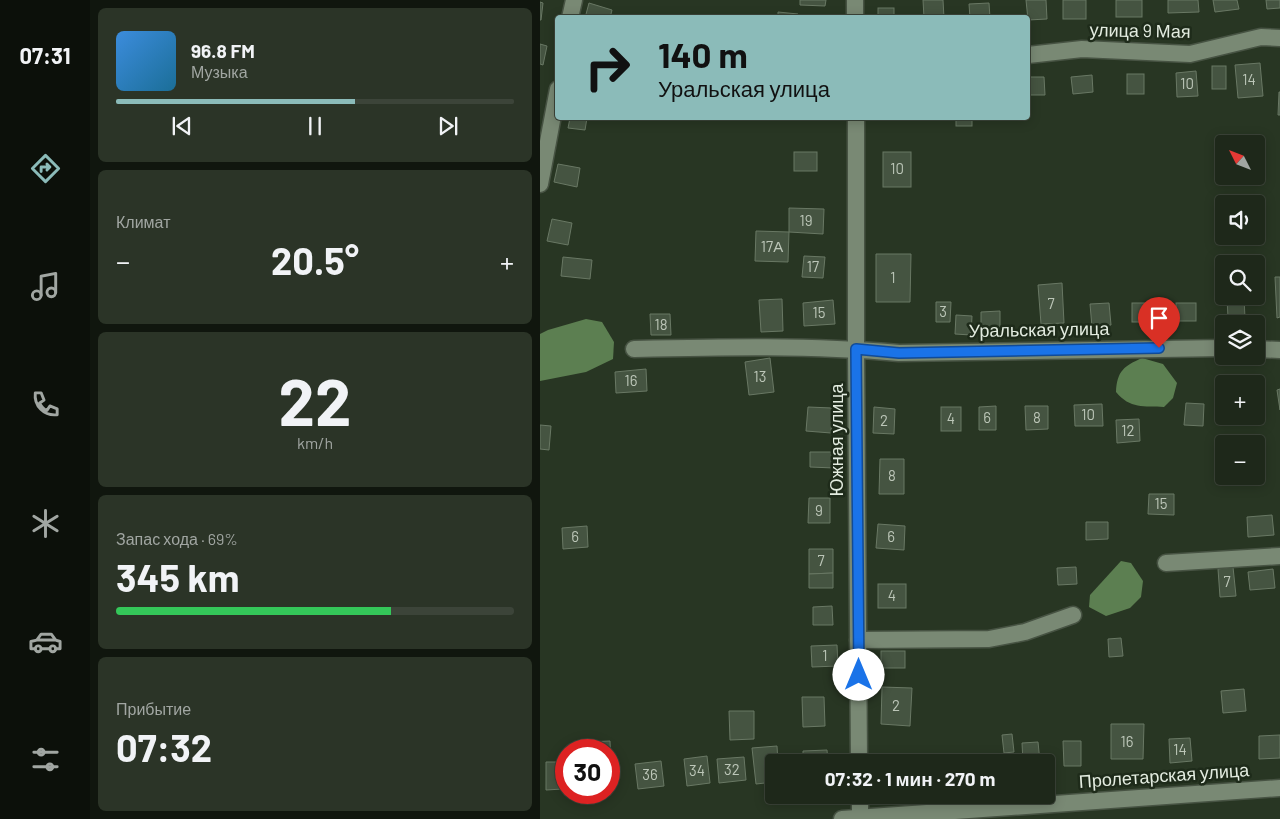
<!DOCTYPE html>
<html lang="ru">
<meta charset="utf-8">
<style>
:root{--surface:#1e281a;--page:#2b3427;--text:#f1f3f6;--muted:#a1a6a2;--line:#3c4439;--accent:#8bbbb9}
body{margin:0;font-family:Barlow,sans-serif;background:var(--page);color:var(--text);height:100vh;display:flex;flex-direction:column;font-size:19px;white-space:nowrap}
*{box-sizing:border-box;margin:0}
p{font-size:16px;color:var(--muted)}
.icon{flex:none;width:28px;height:28px;fill:none;stroke:currentColor;stroke-width:2;stroke-linecap:round;stroke-linejoin:round}
.map{position:relative;flex:1;overflow:hidden}
.details{display:flex;flex-direction:column;gap:8px;padding:8px;background:#10160e;width:450px}
.details>*{flex:none}
.top-card{position:absolute;left:15px;top:15px;width:475px;height:105px;border-radius:5px;box-shadow:0 2px 12px #0003,0 0 0 1px var(--line);background:#8bbbb9;color:#111;overflow:hidden}
.needle{width:32px;rotate:312deg}
.fabs{position:absolute;left:675px;top:135px;display:grid;gap:10px}
.fabs a{display:grid;place-items:center;width:50px;height:50px;border-radius:5px;background:var(--surface);box-shadow:0 2px 12px #0003,0 0 0 1px var(--line);font-size:25px}
.speed{position:absolute;left:15px;top:739px;display:flex;gap:10px;font-size:25px;font-weight:700;text-align:center}
.speed>*{display:grid;place-content:center;width:65px;height:65px;border-radius:50%;background:var(--surface);box-shadow:0 2px 12px #0003,0 0 0 1px var(--line);line-height:1}
.speed .limit{border:8px solid #d22;background:#fff;color:#111}
.pin{position:absolute;display:grid;place-items:center;width:42px;height:42px;color:#fff;margin:-51px -21px;border-radius:50% 50% 50% 0;rotate:-45deg;box-shadow:0 0 5px #0007}
.pin .icon{rotate:45deg}
.me{position:absolute;width:55px;margin:-28px;rotate:0deg;stroke-linejoin:round;filter:drop-shadow(0 0 4px #0008)}
.turn{display:flex;align-items:center;gap:18px;height:105px;padding:0 20px;font-size:22px}
.turn .icon{width:65px;height:65px;stroke-width:2.5}
.turn b{display:block;font-size:35px;line-height:42px}
.big{font-size:38px;font-weight:700;line-height:1.1}
.details .widget{flex:1;display:flex;flex-direction:column;justify-content:center;gap:8px;min-width:0;padding:0 18px;border-radius:8px;background:var(--page)}
.details .dial{align-items:center;gap:0}
.dial b{font-size:65px;line-height:1}
.song{display:flex;align-items:center;gap:15px}
.cover{width:60px;height:60px;border-radius:8px;background:linear-gradient(135deg,hsl(210 70% 55%),hsl(200 70% 35%))}
.played{height:5px;border-radius:2px;background:linear-gradient(90deg,var(--accent) 60%,var(--line) 60%)}
.keys{display:flex;justify-content:space-around;direction:ltr}
.heat{display:flex;justify-content:space-between;align-items:center;font-size:28px;direction:ltr}
.charge{height:8px;border-radius:4px;background:linear-gradient(90deg,#34c759 69%,var(--line) 0)}
.trip{position:absolute;left:225px;top:754px;width:290px;height:50px;border-radius:5px;background:var(--surface);box-shadow:0 2px 12px #0003,0 0 0 1px var(--line);font-weight:700;line-height:50px;text-align:center}
main{display:flex;flex:1;min-height:0}
.menu{display:flex;flex-direction:column;width:90px;justify-content:space-around;align-items:center;background:#0c100a;color:var(--muted)}
.menu .icon{width:35px;height:35px}
.menu .current{color:var(--accent)}
.menu b{font-size:22px;color:var(--text)}
.map>svg:first-child{display:block}
.water{fill:#5c7f51}
.building{fill:#455441;stroke:#697864}
.lines{fill:none;stroke-linecap:round;stroke-linejoin:round}
.minor-casing{stroke:#475343;stroke-width:19}
.minor{stroke:#798974;stroke-width:16}
.route-casing{stroke:#114b97;stroke-width:12}
.route{stroke:#1a73e8;stroke-width:9}
.labels{text-anchor:middle;stroke-width:5;stroke-linejoin:round;paint-order:stroke}
.number-label{font-size:15px;fill:#bcc6b8}
.street-label{font-size:18px;fill:#e3ece0;stroke:#1e2b1a}
</style>
<main>
<nav class="menu">
<b>07:31</b>
<svg class="icon current" aria-label="directions" viewBox="0 0 24 24"><path d="M12 3l9 9-9 9-9-9zM9 14v-3h6M13 9l2 2-2 2"/></svg>
<svg class="icon" aria-label="music" viewBox="0 0 24 24"><path d="M9 18V5l10-2v13"/><circle cx="6" cy="18" r="3"/><circle cx="16" cy="16" r="3"/></svg>
<svg class="icon" aria-label="phone" viewBox="0 0 24 24"><path d="M5 4h4l2 5-3 2q2 4 5 5l2-3 5 2v4C11 20 4 13 5 4z"/></svg>
<svg class="icon" aria-label="climate" viewBox="0 0 24 24"><path d="M12 3v18M4 7l16 10M4 17L20 7"/></svg>
<svg class="icon" aria-label="car" viewBox="0 0 24 24"><path d="M5 17H2v-5l4-1 3-4h7l3 4 3 1v5h-3M9 17h6M6 11h13"/><circle cx="7" cy="17" r="2"/><circle cx="17" cy="17" r="2"/></svg>
<svg class="icon" aria-label="filters" viewBox="0 0 24 24"><path d="M4 7h16M4 17h16"/><circle cx="9" cy="7" r="2"/><circle cx="15" cy="17" r="2"/></svg>
</nav>
<section class="details">
<div class="widget">
<div class="song"><i class="cover"></i><div><b>96.8 FM</b><p>Музыка</p></div></div>
<div class="played"></div>
<div class="keys"><svg class="icon" aria-label="previous" viewBox="0 0 24 24"><path d="M18 5L8 12l10 7zM5 5v14"/></svg><svg class="icon" aria-label="pause" viewBox="0 0 24 24"><path d="M8 5v14M16 5v14"/></svg><svg class="icon" aria-label="next" viewBox="0 0 24 24"><path d="M6 5l10 7-10 7zM19 5v14"/></svg></div>
</div>
<div class="widget"><p>Климат</p>
<div class="heat"><a>−</a><b class="big">20.5°</b><a>+</a></div>
</div>
<div class="widget dial"><b>22</b><p>km/h</p></div>
<div class="widget"><p>Запас хода · 69%</p><b class="big">345 km</b><div class="charge"></div></div>
<div class="widget"><p>Прибытие</p><b class="big">07:32</b></div>
</section>
<div class="map">
<svg width="740" height="819" viewBox="0 0 740 819">
<rect width="100%" height="100%" fill="#283623"/>
<g class="water">
<path d="M46 319 62 322 74 342 73 359 46 372 0 381V334L8 330Z"/>
<path d="M602 358 623 364 637 383 633 398 624 407C604 406 590 409 576 392 577 371 584 366 602 358Z"/>
<path d="M581 561 591 563 603 581 601 597 590 608 566 616 549 607 550 595Z"/>
</g>
<g class="building">
<path d="M260 0H286L285 6 260 5Z"/>
<path d="M383 0H403L404 18H384Z"/>
<path d="M486 0H506L507 19 488 20Z"/>
<rect x="523" y="0" width="23" height="19"/>
<rect x="576" y="0" width="26" height="17"/>
<path d="M628 0H658L659 12 628 13Z"/>
<path d="M673 0H697L699 9 675 12Z"/>
<path d="M726 0H740V8L727 9Z"/>
<path d="M0 2 3 3 1 20H0Z"/>
<path d="M49 3 72 10 70 18H45Z"/>
<path d="M449 3 450 18H430L429 4Z"/>
<rect x="338" y="8" width="16" height="10"/>
<path d="M238 12 258 14V18H238Z"/>
<path d="M0 44 7 46 3 65 0 64Z"/>
<path d="M720 63 723 96 698 98 695 65Z"/>
<rect x="672" y="66" width="14" height="23"/>
<path d="M656 71 658 96 637 97 636 73Z"/>
<rect x="587" y="74" width="17" height="20"/>
<path d="M552 75 553 92 533 94 531 77Z"/>
<path d="M488 77H504L505 95H488Z"/>
<path d="M739 92H740V115H738Z"/>
<path d="M30 118H47L45 130 28 128Z"/>
<rect x="416" y="118" width="16" height="8"/>
<rect x="254" y="152" width="23" height="19"/>
<rect x="343" y="152" width="28" height="35"/>
<path d="M18 164 40 168 37 187 14 182Z"/>
<path d="M249 208 284 209 283 234 249 232Z"/>
<path d="M12 219 32 223 28 245 7 241Z"/>
<path d="M216 231 249 232 248 262 215 261Z"/>
<path d="M336 254H371L370 302H336Z"/>
<path d="M264 256 285 257 283 278 262 277Z"/>
<path d="M23 257 52 260 50 279 21 276Z"/>
<path d="M735 277H740V317L737 318Z"/>
<path d="M522 283 524 323 501 324 498 285Z"/>
<path d="M687 298H704L705 318H688Z"/>
<path d="M242 299 243 331 221 332 219 300Z"/>
<path d="M293 300 295 324 264 326 263 303Z"/>
<path d="M396 302H411L410 322H396Z"/>
<path d="M569 303 571 325 552 327 550 304Z"/>
<rect x="592" y="303" width="16" height="19"/>
<rect x="636" y="303" width="20" height="18"/>
<path d="M460 311V331H441V312Z"/>
<path d="M110 314H130L131 335H111Z"/>
<path d="M416 315 432 316 431 335 415 334Z"/>
<path d="M230 358 234 392 209 395 205 362Z"/>
<path d="M106 369 107 391 76 393 75 372Z"/>
<path d="M740 389V410L737 390Z"/>
<path d="M646 403 664 404 663 426 644 425Z"/>
<path d="M562 404 563 426H535L534 405Z"/>
<path d="M456 406V430H439V407Z"/>
<path d="M485 406H508V429L486 430Z"/>
<path d="M268 407 292 408 291 433 266 431Z"/>
<path d="M334 407 355 409 354 434 333 433Z"/>
<rect x="401" y="407" width="20" height="24"/>
<path d="M691 416H707V421L691 420Z"/>
<path d="M599 419 600 441 577 443 576 420Z"/>
<path d="M0 425 11 426 9 450 0 449Z"/>
<path d="M270 452H294V468L270 467Z"/>
<path d="M340 459H364V494H339Z"/>
<path d="M609 494H634V515L608 514Z"/>
<path d="M269 498H290V523H268Z"/>
<path d="M732 515 734 535 708 537 707 517Z"/>
<path d="M546 522H568V539L546 540Z"/>
<path d="M338 524 365 526 364 550 336 548Z"/>
<path d="M47 526 48 547 23 549 22 528Z"/>
<path d="M269 549H293V573L269 574Z"/>
<path d="M536 567 537 584 518 585 517 568Z"/>
<path d="M693 567 696 596 680 597 678 569Z"/>
<path d="M733 569 735 588 710 590 708 572Z"/>
<path d="M293 573V588H269V574Z"/>
<rect x="338" y="584" width="28" height="24"/>
<path d="M292 606 293 625H273V607Z"/>
<path d="M581 638 583 656 569 657 568 639Z"/>
<path d="M297 645 298 666 272 667 271 646Z"/>
<rect x="341" y="651" width="24" height="17"/>
<path d="M342 687 372 688 370 726 341 724Z"/>
<path d="M704 689 706 711 683 713 681 691Z"/>
<path d="M262 697H284L285 726 263 727Z"/>
<path d="M189 711H214V739L190 740Z"/>
<path d="M571 724H604L603 759H571Z"/>
<path d="M472 734 474 752 464 753 462 735Z"/>
<path d="M740 735V758L719 759V736Z"/>
<path d="M650 738 652 761 630 763 629 739Z"/>
<path d="M70 741 71 765H69V750H46V742Z"/>
<path d="M523 741H541V766H524Z"/>
<path d="M498 742 500 762H483L482 743Z"/>
<path d="M237 746 238 762H234V782L216 784 212 748Z"/>
<path d="M287 750 288 762H263V751Z"/>
<path d="M438 754 439 762H415V757Z"/>
<path d="M455 755V762H445L444 756Z"/>
<path d="M167 756 170 783 147 786 144 759Z"/>
<path d="M204 757 206 780 179 783 177 759Z"/>
<path d="M363 757 364 762H343V759Z"/>
<path d="M121 761 124 786 98 789 95 764Z"/>
<path d="M6 762H22L23 789 6 790Z"/>
</g>
<g class="lines">
<defs>
<g id="minor">
<path d="M315 0V18"/>
<path d="M30 18 34 0"/>
<path d="M488 55 542 49 650 54 721 37 740 38"/>
<path d="M316 118V349L319 762"/>
<path d="M0 184 18 89"/>
<path d="M94 349C183 347 271 345 359 353L684 348"/>
<path d="M716 349 740 350"/>
<path d="M626 563 740 556"/>
<path d="M318 640 449 639 485 632 533 615"/>
<path d="M320 795V818"/>
<path d="M302 819 740 788"/>
</g>
</defs>
<use href="#minor" class="minor-casing"/>
<use href="#minor" class="minor"/>
</g>
<g class="lines">
<defs>
<path id="route" d="M319 675 316 349 359 353 619 348"/>
</defs>
<use href="#route" class="route-casing"/>
<use href="#route" class="route"/>
</g>
<g class="labels">
<g class="number-label">
<text x="709" y="85">14</text>
<text x="647" y="89">10</text>
<text x="357" y="174">10</text>
<text x="266" y="226">19</text>
<text x="232" y="252">17А</text>
<text x="273" y="272">17</text>
<text x="353" y="283">1</text>
<text x="511" y="309">7</text>
<text x="403" y="317">3</text>
<text x="279" y="318">15</text>
<text x="121" y="330">18</text>
<text x="220" y="382">13</text>
<text x="91" y="386">16</text>
<text x="548" y="420">10</text>
<text x="447" y="423">6</text>
<text x="497" y="423">8</text>
<text x="411" y="424">4</text>
<text x="344" y="426">2</text>
<text x="588" y="436">12</text>
<text x="352" y="481">8</text>
<text x="621" y="509">15</text>
<text x="279" y="516">9</text>
<text x="35" y="542">6</text>
<text x="351" y="542">6</text>
<text x="281" y="566">7</text>
<text x="687" y="587">7</text>
<text x="352" y="601">4</text>
<text x="285" y="661">1</text>
<text x="356" y="711">2</text>
<text x="587" y="747">16</text>
<text x="640" y="755">14</text>
<text x="192" y="775">32</text>
<text x="157" y="776">34</text>
<text x="110" y="780">36</text>
</g>
<g class="street-label">
<text transform="translate(600 31) rotate(1)" y="6">улица 9 Мая</text>
<text transform="translate(499 330) rotate(-1)" y="6">Уральская улица</text>
<text transform="translate(297 440) rotate(-90)" y="6">Южная улица</text>
<text transform="translate(624 776) rotate(-4)" y="6">Пролетарская улица</text>
</g>
</g>
</svg>
<div class="fabs">
<a><svg class="needle" viewBox="-14 -14 28 28"><path d="M0-13l5 13h-10z" fill="#e53935"/><path d="M0 13l5-13h-10z" fill="#a1a6a2"/></svg></a>
<a><svg class="icon" aria-label="sound" viewBox="0 0 24 24"><path d="M4 9h4l5-4v14l-5-4H4zM17 9q2 3 0 6"/></svg></a>
<a><svg class="icon" aria-label="search" viewBox="0 0 24 24"><circle cx="10" cy="10" r="6"/><path d="M15 15l6 6"/></svg></a>
<a><svg class="icon" aria-label="layers" viewBox="0 0 24 24"><path d="M12 4l9 5-9 5-9-5zM3 14l9 5 9-5"/></svg></a>
<a>+</a>
<a>−</a>
</div>
<div class="speed"><div class="limit">30</div></div>
<div class="pin" style="left:619px;top:348px;background:#d93025"><svg class="icon" aria-label="arrive" viewBox="0 0 24 24"><path d="M6 21V4h12l-3 4 3 4H6"/></svg></div>
<svg class="me" style="left:319px;top:675px" viewBox="-20 -20 40 40"><circle r="19" fill="#fff"/><path d="M0-13L10 11 0 6-10 11z" fill="#1a73e8"/></svg>
<div class="trip">07:32 · 1 мин · 270 m</div>
<div class="top-card">
<div class="turn"><svg class="icon" aria-label="right" viewBox="0 0 24 24"><path d="M7 20v-9h11M14 6l5 5-5 5"/></svg><div><b>140 m</b>Уральская улица</div></div>
</div>
</div>
</main>
